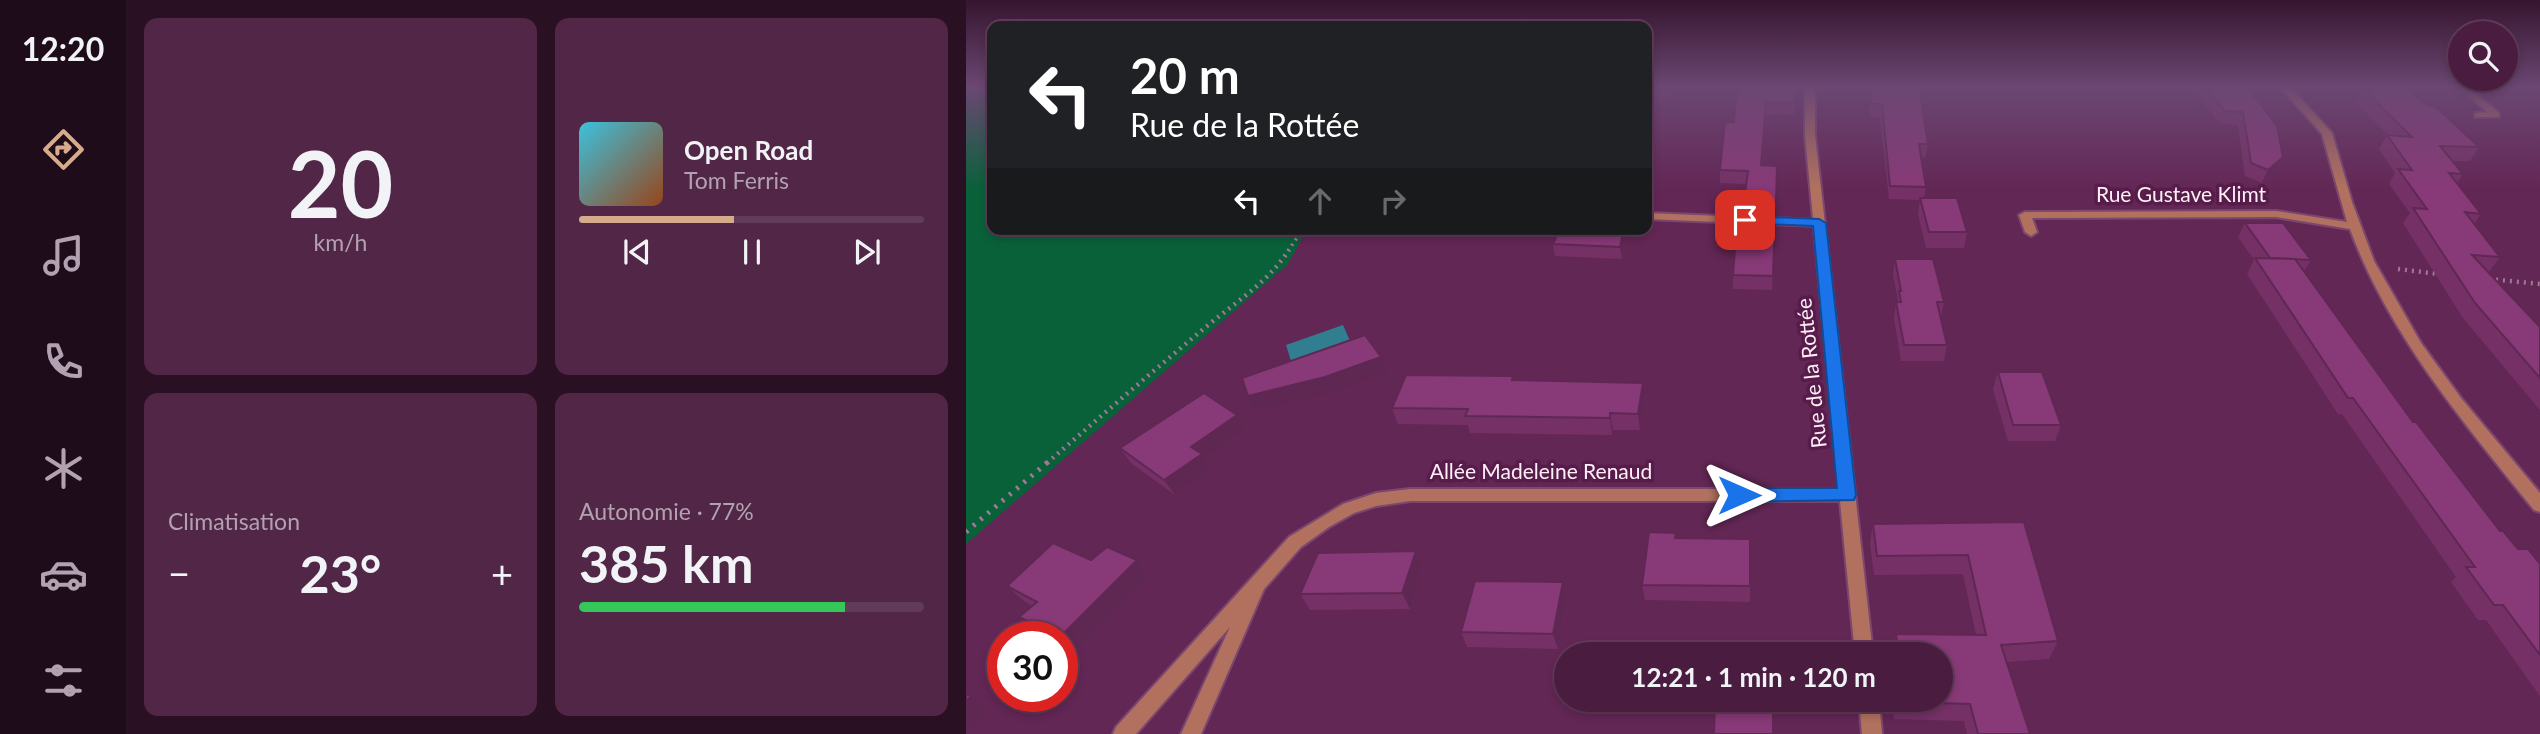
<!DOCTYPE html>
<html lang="fr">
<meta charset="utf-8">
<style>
:root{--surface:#4a1d40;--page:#512647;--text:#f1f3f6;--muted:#b2a2b1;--line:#613b59;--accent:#d6ab8b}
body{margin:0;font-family:Lato,sans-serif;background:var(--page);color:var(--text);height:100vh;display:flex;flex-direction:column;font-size:26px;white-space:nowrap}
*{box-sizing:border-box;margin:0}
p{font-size:23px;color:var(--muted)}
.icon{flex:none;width:38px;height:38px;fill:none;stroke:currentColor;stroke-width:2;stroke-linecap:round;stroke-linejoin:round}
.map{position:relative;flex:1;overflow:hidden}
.drawer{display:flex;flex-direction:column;gap:18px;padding:18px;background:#291023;width:840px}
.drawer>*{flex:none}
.banner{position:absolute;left:21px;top:21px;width:665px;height:214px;border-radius:14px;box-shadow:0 4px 10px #0003,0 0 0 2px var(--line);background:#202124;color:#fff;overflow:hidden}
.tools{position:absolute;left:1482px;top:21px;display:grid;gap:14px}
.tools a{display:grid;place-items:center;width:70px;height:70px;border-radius:50%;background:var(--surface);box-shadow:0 4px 10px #0003,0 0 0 2px var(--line);font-size:35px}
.speed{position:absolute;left:21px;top:621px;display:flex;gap:14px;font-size:35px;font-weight:700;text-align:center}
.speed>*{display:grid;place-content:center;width:91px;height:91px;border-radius:50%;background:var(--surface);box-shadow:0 4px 10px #0003,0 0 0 2px var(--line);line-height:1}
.speed .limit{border:10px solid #d22;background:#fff;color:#111}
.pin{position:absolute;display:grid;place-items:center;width:60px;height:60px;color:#fff;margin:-30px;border-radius:14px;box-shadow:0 4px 10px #0006}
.me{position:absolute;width:77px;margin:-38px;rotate:90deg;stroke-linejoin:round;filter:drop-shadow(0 0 5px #0008)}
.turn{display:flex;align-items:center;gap:24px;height:147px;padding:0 28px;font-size:32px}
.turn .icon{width:91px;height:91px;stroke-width:2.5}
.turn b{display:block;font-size:49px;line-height:60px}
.lanes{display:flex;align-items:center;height:66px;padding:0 28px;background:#0003;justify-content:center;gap:35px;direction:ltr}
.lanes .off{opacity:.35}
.big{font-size:52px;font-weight:700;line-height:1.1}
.drawer .tile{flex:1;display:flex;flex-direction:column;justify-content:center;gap:10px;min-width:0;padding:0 24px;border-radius:14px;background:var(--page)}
.drawer .dial{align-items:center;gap:0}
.dial b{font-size:91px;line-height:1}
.song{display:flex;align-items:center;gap:21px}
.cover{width:84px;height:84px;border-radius:10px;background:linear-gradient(135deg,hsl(190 70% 55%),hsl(20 70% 35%))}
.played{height:7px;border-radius:4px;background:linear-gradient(90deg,var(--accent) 45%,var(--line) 45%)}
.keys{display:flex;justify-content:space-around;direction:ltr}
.heat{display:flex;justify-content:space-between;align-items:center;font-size:38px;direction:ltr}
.charge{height:10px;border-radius:5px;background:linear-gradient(90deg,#34c759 77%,var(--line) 0)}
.drawer .tiles{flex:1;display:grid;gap:18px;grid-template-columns:repeat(2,1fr)}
.trip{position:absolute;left:588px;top:642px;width:399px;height:70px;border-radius:35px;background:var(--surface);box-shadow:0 4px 10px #0003,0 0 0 2px var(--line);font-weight:700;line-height:70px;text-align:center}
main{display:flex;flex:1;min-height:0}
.tabs{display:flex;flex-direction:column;width:126px;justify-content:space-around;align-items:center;background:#1e0c1a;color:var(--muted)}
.tabs .icon{width:49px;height:49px}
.tabs .current{color:var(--accent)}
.tabs b{font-size:32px;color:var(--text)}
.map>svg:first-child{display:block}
.green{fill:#09613a}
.water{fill:#317e91}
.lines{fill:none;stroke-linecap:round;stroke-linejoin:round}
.lane-casing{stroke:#7c476f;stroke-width:4}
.street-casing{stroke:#7c476f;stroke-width:4}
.path-far2{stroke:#a27897;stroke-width:3.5;stroke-dasharray:2 4.5;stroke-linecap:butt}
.path-far1{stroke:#a27897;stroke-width:4.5;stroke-dasharray:2 5;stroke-linecap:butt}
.path{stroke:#a27897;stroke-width:5;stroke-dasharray:2.5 7;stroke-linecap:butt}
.lane{fill:#b1715e;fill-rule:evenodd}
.street{fill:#b1715e;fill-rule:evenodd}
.wall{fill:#753166}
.shaded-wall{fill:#5f2853}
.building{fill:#883977;stroke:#5f2853;stroke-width:2}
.route{fill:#1a73e8;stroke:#114b97;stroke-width:2}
.labels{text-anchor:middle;stroke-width:7;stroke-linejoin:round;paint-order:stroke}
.street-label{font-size:21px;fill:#feeff9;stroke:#571c4a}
</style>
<main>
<nav class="tabs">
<b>12:20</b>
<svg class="icon current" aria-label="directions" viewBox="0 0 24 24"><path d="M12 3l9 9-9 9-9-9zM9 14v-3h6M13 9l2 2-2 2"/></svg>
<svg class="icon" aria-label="music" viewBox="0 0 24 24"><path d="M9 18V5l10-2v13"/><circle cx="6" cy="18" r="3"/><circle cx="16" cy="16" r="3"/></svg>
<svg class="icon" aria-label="phone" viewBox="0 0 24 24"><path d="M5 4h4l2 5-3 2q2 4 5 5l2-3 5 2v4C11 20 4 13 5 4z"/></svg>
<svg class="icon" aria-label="climate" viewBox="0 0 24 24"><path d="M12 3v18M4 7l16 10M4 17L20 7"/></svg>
<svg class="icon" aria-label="car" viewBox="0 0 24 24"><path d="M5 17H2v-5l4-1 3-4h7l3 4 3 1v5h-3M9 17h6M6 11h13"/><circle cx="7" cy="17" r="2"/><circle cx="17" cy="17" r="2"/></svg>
<svg class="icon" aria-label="filters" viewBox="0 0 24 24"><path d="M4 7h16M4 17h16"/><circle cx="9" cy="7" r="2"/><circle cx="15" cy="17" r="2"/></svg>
</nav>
<section class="drawer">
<div class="tiles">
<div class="tile dial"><b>20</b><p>km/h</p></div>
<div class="tile">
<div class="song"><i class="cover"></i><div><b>Open Road</b><p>Tom Ferris</p></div></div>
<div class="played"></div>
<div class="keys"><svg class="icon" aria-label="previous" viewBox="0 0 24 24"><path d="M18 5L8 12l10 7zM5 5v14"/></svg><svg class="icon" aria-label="pause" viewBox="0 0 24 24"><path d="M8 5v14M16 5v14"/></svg><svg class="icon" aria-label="next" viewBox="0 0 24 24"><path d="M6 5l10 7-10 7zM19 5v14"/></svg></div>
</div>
<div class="tile"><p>Climatisation</p>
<div class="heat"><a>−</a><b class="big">23°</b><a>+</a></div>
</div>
<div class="tile"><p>Autonomie · 77%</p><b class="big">385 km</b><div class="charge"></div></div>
</div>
</section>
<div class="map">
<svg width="1574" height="734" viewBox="0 0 1574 734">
<rect width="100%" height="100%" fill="#632755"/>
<path class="green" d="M0 87H26V229H341L322 264 0 544Z"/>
<path class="water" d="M377 325 384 341 325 361 320 345Z"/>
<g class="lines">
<defs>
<path id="lane" d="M681 213 853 220 859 223 853 226 681 219Z"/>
<g id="street">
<path d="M839 87H849V135L907 654H889L874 501H444L410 506 388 513 363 527 335 547 298 589 235 734H215L264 627 170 734H147L150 727 323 537 377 504 410 493 444 489H873L839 135Z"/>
<path d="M1314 87H1324L1366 133 1386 202 1408 261 1455 343 1495 398 1574 493V512L1568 510C1498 423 1423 335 1384 229L1310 217 1066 218 1071 232 1065 236 1059 232 1053 215 1059 212 1310 211 1381 222 1356 134Z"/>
<path d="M1493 87H1502L1533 113V117H1509V113L1521 112Z"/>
<path d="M893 700H913L916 734H896Z"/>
</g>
</defs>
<use href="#lane" class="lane-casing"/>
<use href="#street" class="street-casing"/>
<path class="path-far2" d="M322 251 337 229"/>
<g class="path-far1">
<path d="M1432 269 1472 274"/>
<path d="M1523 279 1574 284"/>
<path d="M81 463C134 417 187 371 241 326 271 301 301 283 323 250"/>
</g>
<path class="path" d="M0 532 83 461"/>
<use href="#lane" class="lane"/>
<use href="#street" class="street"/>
</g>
<g class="wall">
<path d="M681 87H708L705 98H681Z"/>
<path d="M771 87 829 103 828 115H800L796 165 811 166 806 290 767 289V275L779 212 780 184 754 183V170L768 122Z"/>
<path d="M903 87H953L962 144 959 158 956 157 960 187 958 198 1001 232 998 248H960L952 214 954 200 923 199 914 117H904Z"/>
<path d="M1226 87H1281L1317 157 1311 171 1296 183 1279 176 1272 125 1254 124Z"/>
<path d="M1397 89 1459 104 1513 147 1504 161H1486L1497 174 1491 183 1515 214 1508 224 1534 257 1522 273 1574 327V410L1497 318 1437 223 1444 213 1423 184 1429 173 1413 149 1421 135H1422L1390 103Z"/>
<path d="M1279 223 1345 260 1338 271 1447 422 1534 531 1552 549 1574 564V696L1520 620H1512L1485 582 1490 577 1376 414H1372L1281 274 1288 260 1272 237Z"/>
<path d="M594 229H663L656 259 589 256 587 244Z"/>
<path d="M929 259 978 302 975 317 981 345 978 361H935L928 318 930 302H931L932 300 927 275Z"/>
<path d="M1032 372 1095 425 1089 441H1042L1027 389Z"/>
<path d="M547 376 548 380 679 399 674 430H647L646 435 504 433 502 425 432 424 426 408Z"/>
<path d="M271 415 280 430 239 459 246 469 209 495 165 463 154 448Z"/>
<path d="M1058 522 1092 641 1083 659 1041 662 1064 734H1001L998 721 928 719 925 700H975V654H926L930 634 1010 635 997 574 908 575 904 543 907 524Z"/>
<path d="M710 533 711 538 784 539V602L679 600 676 585Z"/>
<path d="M450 551 457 567 444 609 344 610 334 594Z"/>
<path d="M125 560H171L184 576 111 651 96 645V637H80L70 633 53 617 66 606 58 601 41 586Z"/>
<path d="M597 582 601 598 592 649 501 647 495 632Z"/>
</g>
<g class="shaded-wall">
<path d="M705 87H708L705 98Z"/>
<path d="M683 129 684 141 681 154V138Z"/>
<path d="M690 147 691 159 681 200V183Z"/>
<path d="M1317 157 1311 171 1296 183 1302 170Z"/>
<path d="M658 229H663L656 259 654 247Z"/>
<path d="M415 357 421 372 366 392 290 410 282 396Z"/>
<path d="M677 383 679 399 674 430 672 414Z"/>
<path d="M644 413 647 430 646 435 644 418Z"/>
<path d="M271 415 280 430 239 459 246 469 209 495 198 480 225 447Z"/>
<path d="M450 551 457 567 444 609 436 593Z"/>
<path d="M171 560 184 576 111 651 95 636Z"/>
<path d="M597 582 601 598 592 649 587 634Z"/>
<path d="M5 696 24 711 0 734V701Z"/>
</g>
<g class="building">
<path d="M771 87H828L829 103 800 102 795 165 811 166 810 202 778 201 782 171 754 170 759 122H768Z"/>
<path d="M904 87H953L962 144H953L960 187 924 186 916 104H905Z"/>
<path d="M1240 87H1281L1311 126 1317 157 1302 170 1285 163 1277 112 1259 111Z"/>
<path d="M1397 89H1442L1459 104 1471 108 1513 147 1474 146 1497 174 1483 173 1515 214 1499 212 1534 257 1506 255 1574 327V378L1509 303 1447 208 1461 209 1432 169 1446 170 1421 135 1446 137Z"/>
<path d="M681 147H690L681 183Z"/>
<path d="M954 198H991L1001 232H963Z"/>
<path d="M777 212 809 213 807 276 767 275 771 222H776Z"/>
<path d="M1279 223H1317L1345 260 1304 258Z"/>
<path d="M594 229H658L654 247 587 244Z"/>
<path d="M1289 258 1329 259 1447 422H1450L1534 531H1537L1552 549H1562L1574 564V655L1537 605H1528L1500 567H1509L1387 398H1382Z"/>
<path d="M929 259H967L978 302H971L981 345H938L930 302H935L933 291H935Z"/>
<path d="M399 335 415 357 359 377 282 396 276 378Z"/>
<path d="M1032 372H1076L1095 425H1047Z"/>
<path d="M440 375 547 376 546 380 677 383 672 414 644 413V418L499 416 502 409 426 408Z"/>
<path d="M238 393 271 415 225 447 236 454 198 480 154 448Z"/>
<path d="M1058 522 1092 641 1035 645 1064 734H1012L1004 704 933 702 932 700H975V654H932L930 634 1020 635 1002 555 911 556 907 524Z"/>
<path d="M683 532 710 533 709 538 784 539V586L676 585Z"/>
<path d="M87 543 125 560 141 547 171 560 95 636 53 617 71 602 41 586Z"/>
<path d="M450 551 436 593 334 594 352 553Z"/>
<path d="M509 581 597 582 587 634 495 632Z"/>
<path d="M0 694 5 696 0 701Z"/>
<path d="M749 700H807V734H748Z"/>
</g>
<linearGradient id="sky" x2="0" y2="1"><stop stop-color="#36152f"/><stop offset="0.46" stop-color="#6b4773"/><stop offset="1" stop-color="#6b4773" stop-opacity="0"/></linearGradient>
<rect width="1574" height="189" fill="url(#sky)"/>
<path class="route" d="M779 216 853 219 860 223 890 495 888 500 773 502 767 500 764 495 767 490 773 488H871L847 226 774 223V217Z"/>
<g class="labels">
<g class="street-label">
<text x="1215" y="202">Rue Gustave Klimt</text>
<text transform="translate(846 373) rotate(-96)" y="7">Rue de la Rottée</text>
<text x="575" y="479">Allée Madeleine Renaud</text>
</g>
</g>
</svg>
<div class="tools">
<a><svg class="icon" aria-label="search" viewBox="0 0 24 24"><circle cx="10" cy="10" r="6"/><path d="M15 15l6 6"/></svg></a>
</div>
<div class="speed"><div class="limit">30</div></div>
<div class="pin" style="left:779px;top:220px;background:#d93025"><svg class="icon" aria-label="arrive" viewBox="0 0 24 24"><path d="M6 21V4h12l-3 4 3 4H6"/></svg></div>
<svg class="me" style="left:773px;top:495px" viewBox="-20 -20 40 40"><path d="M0-17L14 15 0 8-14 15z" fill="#1a73e8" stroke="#fff" stroke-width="4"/></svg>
<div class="trip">12:21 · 1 min · 120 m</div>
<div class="banner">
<div class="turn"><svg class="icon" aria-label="left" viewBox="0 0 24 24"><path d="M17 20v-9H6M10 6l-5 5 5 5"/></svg><div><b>20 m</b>Rue de la Rottée</div></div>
<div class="lanes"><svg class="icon" aria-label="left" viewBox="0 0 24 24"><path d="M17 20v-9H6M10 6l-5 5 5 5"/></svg><svg class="icon off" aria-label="ahead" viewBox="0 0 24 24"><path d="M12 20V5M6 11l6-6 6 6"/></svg><svg class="icon off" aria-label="right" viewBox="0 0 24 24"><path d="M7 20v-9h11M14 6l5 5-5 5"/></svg></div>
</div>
</div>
</main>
